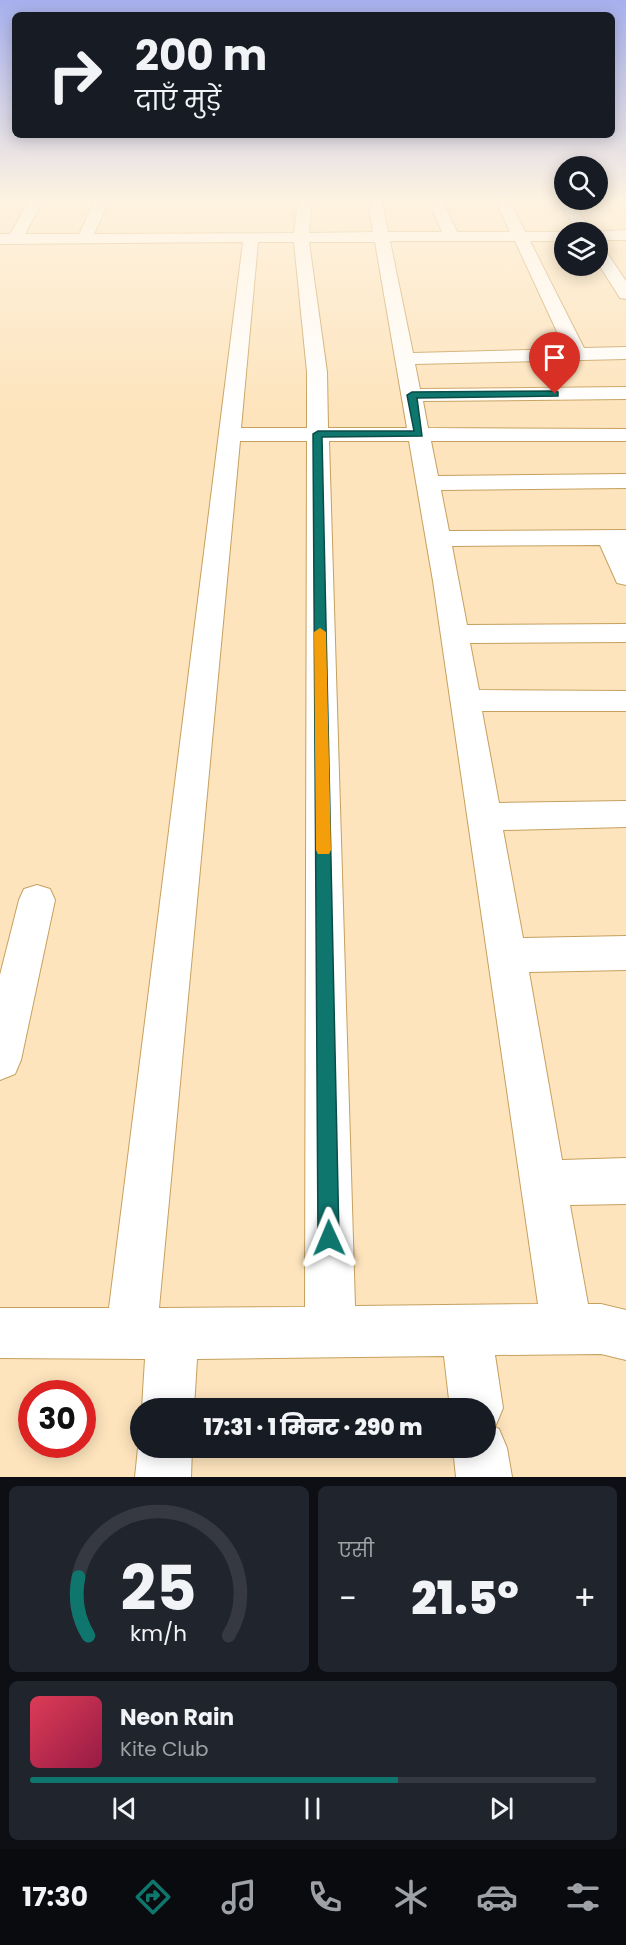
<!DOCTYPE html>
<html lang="hi">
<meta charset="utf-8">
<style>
:root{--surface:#171b24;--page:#20242c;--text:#f1f3f6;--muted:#9ea1a6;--line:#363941;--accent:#0f766e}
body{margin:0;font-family:Poppins,"Noto Sans Devanagari",sans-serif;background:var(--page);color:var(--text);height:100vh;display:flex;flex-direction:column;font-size:22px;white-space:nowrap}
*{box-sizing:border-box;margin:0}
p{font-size:20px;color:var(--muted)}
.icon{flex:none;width:33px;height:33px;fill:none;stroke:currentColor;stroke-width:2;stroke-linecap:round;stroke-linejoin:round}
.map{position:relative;height:1477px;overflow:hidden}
.details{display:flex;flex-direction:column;gap:9px;padding:9px;background:#0d0f14;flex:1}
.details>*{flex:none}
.top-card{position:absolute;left:12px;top:12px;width:603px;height:126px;border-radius:9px;box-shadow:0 3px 15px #0003;background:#171b24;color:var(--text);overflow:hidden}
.fabs{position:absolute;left:554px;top:156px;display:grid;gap:12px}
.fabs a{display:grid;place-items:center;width:54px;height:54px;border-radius:50%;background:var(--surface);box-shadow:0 3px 15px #0003;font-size:30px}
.speed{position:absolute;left:18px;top:1380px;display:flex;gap:12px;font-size:30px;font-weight:700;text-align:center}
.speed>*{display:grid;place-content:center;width:78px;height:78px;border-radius:50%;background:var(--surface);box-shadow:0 3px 15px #0003;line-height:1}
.speed .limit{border:9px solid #d22;background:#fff;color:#111}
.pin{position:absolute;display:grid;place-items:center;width:51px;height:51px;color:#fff;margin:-62px -26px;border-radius:50% 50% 50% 0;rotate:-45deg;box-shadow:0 0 6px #0007}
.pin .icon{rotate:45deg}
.me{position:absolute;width:66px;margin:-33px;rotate:359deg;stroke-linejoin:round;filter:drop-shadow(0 0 4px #0008)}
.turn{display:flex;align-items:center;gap:21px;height:126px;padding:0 24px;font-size:27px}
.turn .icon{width:78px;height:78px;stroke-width:2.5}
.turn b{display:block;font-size:42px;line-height:51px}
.big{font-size:45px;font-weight:800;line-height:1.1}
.details .widget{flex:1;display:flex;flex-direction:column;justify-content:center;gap:9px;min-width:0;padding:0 21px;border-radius:9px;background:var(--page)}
.details .dial{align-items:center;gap:0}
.dial svg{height:156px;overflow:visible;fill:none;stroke:var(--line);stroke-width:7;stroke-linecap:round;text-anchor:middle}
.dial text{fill:var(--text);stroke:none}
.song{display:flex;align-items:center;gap:18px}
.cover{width:72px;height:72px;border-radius:9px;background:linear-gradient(135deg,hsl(350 70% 55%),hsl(340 70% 35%))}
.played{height:6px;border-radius:3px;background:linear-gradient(90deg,var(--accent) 65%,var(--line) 65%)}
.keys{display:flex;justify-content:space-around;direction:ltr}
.heat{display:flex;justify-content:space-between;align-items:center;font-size:33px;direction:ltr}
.details .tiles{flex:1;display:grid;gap:9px;grid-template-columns:1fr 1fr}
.widget:last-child{grid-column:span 2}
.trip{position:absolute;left:130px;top:1398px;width:366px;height:60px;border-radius:30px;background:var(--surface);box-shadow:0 3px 15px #0003;font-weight:800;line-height:60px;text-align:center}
.tabs{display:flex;height:96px;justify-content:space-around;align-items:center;background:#090b0e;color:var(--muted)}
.tabs .icon{width:42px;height:42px}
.tabs .on{color:var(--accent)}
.tabs b{font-size:27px;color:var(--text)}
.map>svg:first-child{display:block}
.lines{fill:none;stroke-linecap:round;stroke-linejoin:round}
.street-casing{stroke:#c7a05e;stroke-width:2}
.street{fill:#fff;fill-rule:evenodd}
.route{fill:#0f766e;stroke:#0a4d48;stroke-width:1.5}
.slow{fill:#f59e0b}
</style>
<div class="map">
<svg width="626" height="1477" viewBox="0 0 626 1477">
<rect width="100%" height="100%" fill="#fde4bd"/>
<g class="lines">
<defs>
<g id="street">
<path d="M29 201H43L25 234H79L95 201H109L94 234 294 233 298 201H312L309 233 373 232 368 201H382L388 232H442L429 201H443L457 232H510L496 201H510L525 232H568H564V241H530L584 348 626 347V359L415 364 420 389 626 387V399L423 401 428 428 626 429V441H431L438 476 626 474V488L441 490 449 531 626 530V585L617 583 600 545 452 546 467 625 626 624V642L470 643 479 690 626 691V711H482L499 803 626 801V827L503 830 523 938 626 936V970L529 972 562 1160 626 1158V1204L570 1205 588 1304H601L626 1310V1360L601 1354 495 1355 503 1408 495 1427 499 1429 507 1448 512 1477H456L453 1448H486V1408H450L444 1356 197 1359 194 1408H142L145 1359 0 1358V1308H109L243 242 0 244V234H10ZM390 241H515L565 349 413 353ZM258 242H294L307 372V428H241ZM309 242H375L407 428H328L327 372ZM240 441H307L305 1307 159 1308ZM329 441H409L433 581 538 1304 355 1306Z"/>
<path d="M558 201H572L592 232 626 230V240H597V232H578Z"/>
<path d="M597 245 603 247 626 281V299L620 298 597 262Z"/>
<path d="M37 885 50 889 55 900 21 1060 15 1074 0 1080V975L19 900 24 889Z"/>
<path d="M141 1440V1448H192L191 1477H135L138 1448Z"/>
</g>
</defs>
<use href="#street" class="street-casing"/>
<use href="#street" class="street"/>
</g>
<linearGradient id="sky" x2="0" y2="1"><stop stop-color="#a7b0ee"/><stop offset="0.49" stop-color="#fef3e1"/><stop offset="1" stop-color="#fef3e1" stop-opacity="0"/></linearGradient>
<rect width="626" height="408" fill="url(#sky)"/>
<path class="route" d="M555 391 558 392V396L417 398 422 436 322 437 339 1238 336 1245 329 1248 321 1245 318 1238 313 434 318 431H414L407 395 412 392Z"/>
<path class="slow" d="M320 628 326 632 331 850 329 854H318L316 850 314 632Z"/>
</svg>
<div class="fabs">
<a><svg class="icon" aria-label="search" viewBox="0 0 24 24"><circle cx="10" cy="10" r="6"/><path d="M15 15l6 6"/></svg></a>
<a><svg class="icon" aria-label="layers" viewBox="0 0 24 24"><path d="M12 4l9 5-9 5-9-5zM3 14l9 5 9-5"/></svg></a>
</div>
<div class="speed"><div class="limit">30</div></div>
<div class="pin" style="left:555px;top:394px;background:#d93025"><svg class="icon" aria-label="arrive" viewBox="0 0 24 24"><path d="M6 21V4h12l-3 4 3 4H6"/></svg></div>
<svg class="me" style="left:329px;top:1238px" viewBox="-20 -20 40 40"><path d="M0-17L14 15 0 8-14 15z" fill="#0f766e" stroke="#fff" stroke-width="4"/></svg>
<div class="trip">17:31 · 1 मिनट · 290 m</div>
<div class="top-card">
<div class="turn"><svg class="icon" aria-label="right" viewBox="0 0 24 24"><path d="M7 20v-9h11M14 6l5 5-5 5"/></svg><div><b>200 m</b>दाएँ मुड़ें</div></div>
</div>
</div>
<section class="details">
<div class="tiles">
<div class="widget dial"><svg viewBox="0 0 100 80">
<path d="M14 69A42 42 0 1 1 86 69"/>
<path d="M14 69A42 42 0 0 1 9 39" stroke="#0f766e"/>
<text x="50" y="56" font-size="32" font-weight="700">25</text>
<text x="50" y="72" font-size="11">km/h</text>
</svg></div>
<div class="widget"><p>एसी</p>
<div class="heat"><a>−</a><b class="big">21.5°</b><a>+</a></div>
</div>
<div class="widget">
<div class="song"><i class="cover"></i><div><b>Neon Rain</b><p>Kite Club</p></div></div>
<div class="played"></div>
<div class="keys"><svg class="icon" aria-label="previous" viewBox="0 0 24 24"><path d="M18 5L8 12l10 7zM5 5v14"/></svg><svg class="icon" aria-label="pause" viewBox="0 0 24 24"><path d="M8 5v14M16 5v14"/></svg><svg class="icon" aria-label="next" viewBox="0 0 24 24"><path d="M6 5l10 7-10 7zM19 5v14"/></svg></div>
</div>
</div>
</section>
<nav class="tabs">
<b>17:30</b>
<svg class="icon on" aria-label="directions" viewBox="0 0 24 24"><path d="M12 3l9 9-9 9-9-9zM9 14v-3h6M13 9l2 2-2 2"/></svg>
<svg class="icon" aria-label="music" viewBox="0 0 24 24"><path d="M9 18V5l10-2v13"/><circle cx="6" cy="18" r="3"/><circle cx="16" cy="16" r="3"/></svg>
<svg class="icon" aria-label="phone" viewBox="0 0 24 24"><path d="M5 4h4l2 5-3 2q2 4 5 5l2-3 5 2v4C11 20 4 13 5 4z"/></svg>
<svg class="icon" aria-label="climate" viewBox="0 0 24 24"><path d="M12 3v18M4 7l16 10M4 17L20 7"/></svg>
<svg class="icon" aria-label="car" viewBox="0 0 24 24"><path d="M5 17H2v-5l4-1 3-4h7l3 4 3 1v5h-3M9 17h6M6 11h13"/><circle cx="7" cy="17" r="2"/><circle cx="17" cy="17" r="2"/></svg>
<svg class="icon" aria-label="filters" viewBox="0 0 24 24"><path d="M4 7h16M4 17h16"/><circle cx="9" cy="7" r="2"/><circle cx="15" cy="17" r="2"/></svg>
</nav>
